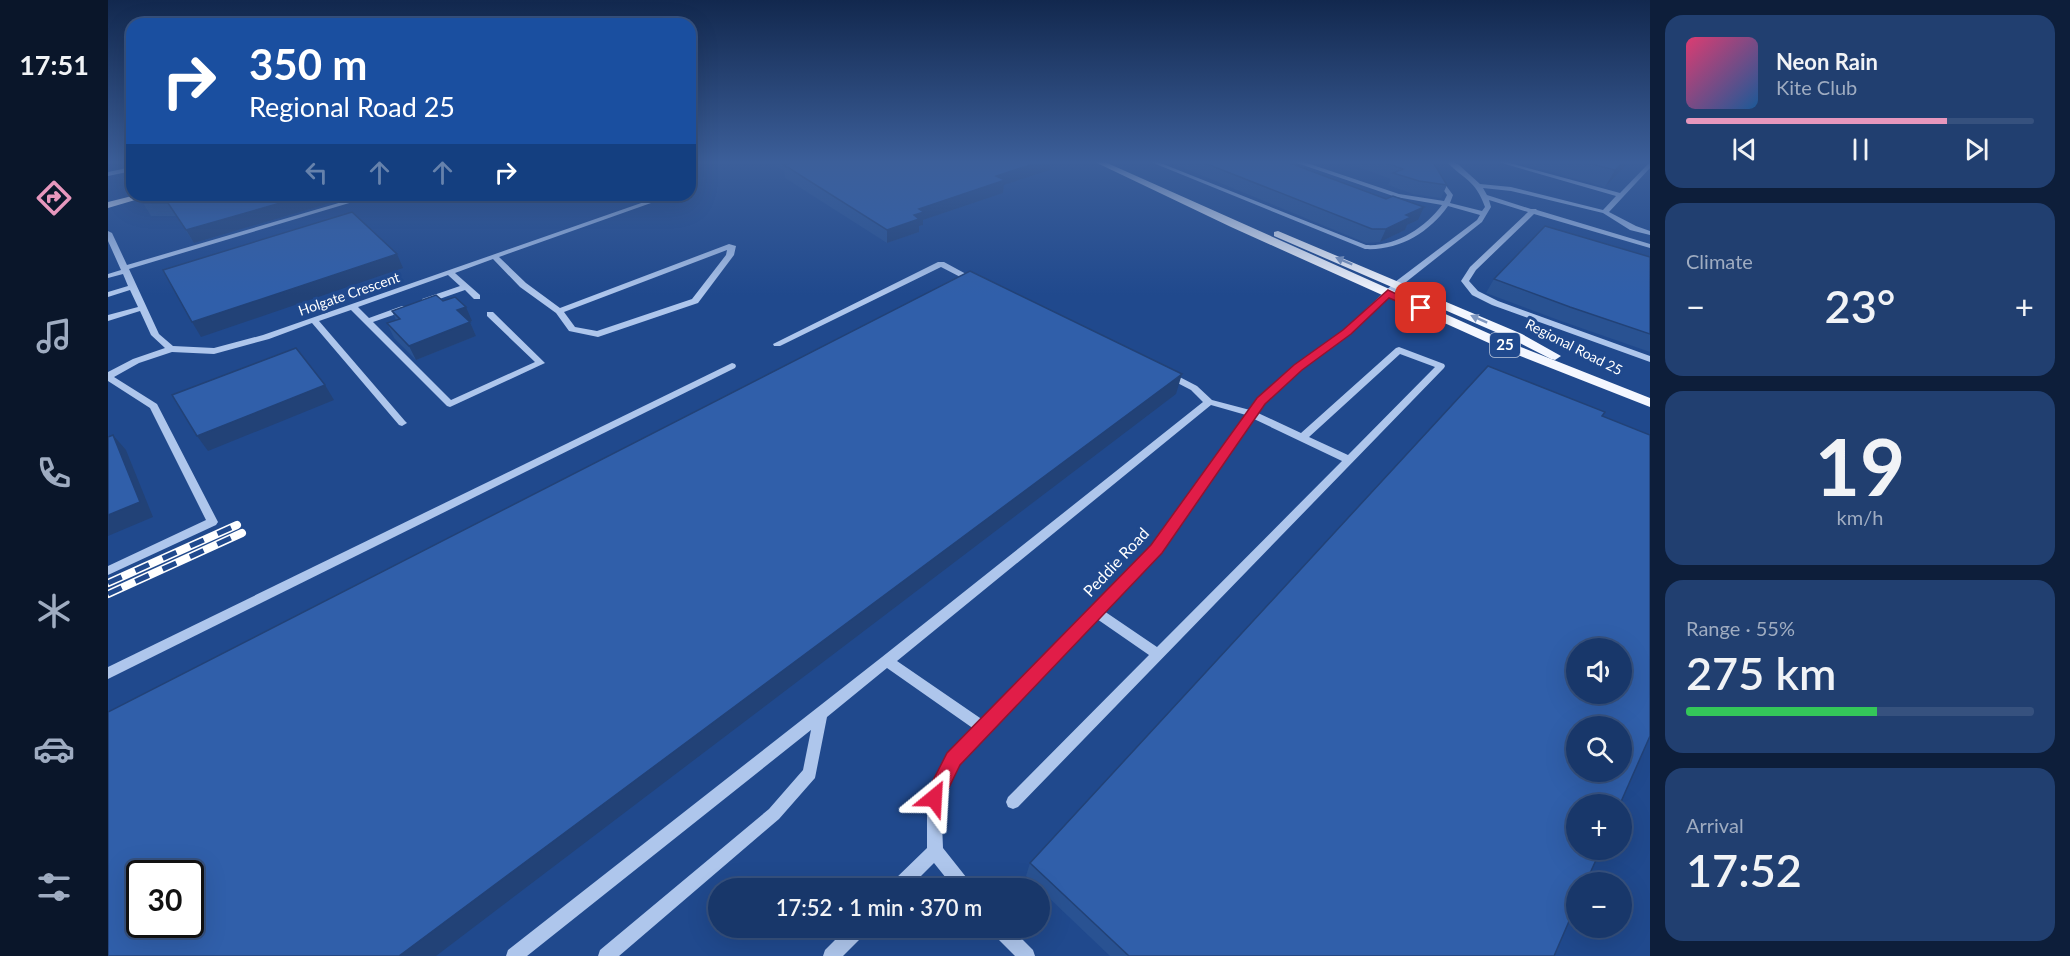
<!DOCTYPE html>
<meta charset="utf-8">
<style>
:root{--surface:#18376a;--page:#213f70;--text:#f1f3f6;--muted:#9facc1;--line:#36517e;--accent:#e797bd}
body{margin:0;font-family:Lato,sans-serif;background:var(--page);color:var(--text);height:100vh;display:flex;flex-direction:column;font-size:22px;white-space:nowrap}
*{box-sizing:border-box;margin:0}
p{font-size:20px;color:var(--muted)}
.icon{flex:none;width:33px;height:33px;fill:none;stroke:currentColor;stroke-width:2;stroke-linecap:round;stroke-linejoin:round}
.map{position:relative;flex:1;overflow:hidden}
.drawer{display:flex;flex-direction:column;gap:15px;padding:15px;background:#0d1e3a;width:420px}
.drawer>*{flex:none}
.hud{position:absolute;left:18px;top:18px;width:570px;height:183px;border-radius:18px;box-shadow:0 6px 24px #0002,0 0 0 2px var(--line);background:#1a4fa0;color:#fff;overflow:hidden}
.buttons{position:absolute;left:1458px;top:638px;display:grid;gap:12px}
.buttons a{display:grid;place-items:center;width:66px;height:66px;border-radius:50%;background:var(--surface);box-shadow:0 6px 24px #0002,0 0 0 2px var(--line);font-size:30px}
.speed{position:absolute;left:18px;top:860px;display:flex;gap:12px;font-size:30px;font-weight:700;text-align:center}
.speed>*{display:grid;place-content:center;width:78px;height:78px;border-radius:50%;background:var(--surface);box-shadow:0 6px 24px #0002,0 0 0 2px var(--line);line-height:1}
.speed .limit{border:3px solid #111;border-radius:9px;background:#fff;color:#111}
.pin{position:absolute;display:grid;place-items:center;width:51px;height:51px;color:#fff;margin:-26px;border-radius:12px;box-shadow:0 3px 9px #0006}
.me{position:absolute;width:66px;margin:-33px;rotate:27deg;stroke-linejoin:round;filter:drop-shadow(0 0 4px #0008)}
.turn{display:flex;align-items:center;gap:21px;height:126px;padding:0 24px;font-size:27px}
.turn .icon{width:78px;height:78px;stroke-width:2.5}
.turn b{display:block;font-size:42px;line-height:51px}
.lanes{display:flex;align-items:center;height:57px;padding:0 24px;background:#0003;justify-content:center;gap:30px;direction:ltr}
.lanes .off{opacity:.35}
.big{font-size:45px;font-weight:600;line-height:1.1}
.drawer .card{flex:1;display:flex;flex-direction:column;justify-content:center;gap:9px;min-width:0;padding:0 21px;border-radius:18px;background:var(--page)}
.drawer .dial{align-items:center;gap:0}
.dial b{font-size:78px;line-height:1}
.song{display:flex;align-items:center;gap:18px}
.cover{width:72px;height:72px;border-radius:9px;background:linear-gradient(135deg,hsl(340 70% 55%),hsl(210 70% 35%))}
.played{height:6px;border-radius:3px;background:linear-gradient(90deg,var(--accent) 75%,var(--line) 75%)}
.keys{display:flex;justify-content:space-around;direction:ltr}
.heat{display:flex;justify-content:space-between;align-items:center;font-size:33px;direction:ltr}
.charge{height:9px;border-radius:4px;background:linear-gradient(90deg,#34c759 55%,var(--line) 0)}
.trip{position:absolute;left:600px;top:878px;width:342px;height:60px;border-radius:30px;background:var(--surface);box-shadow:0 6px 24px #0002,0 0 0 2px var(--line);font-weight:600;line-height:60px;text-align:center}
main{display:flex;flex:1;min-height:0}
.menu{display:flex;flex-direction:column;width:108px;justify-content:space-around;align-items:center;background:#0a162a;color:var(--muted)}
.menu .icon{width:42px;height:42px}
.menu .current{color:var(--accent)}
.menu b{font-size:27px;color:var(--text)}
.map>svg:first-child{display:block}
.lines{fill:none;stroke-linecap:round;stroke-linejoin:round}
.minor{fill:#aec6ec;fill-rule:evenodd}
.major{fill:#f4f7ff;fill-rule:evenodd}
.rail-casing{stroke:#fff;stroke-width:8}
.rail{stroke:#20498d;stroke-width:5;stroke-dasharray:15;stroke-linecap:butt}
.wall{fill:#295292}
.shaded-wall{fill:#224277}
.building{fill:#305faa;stroke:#224277;stroke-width:1.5;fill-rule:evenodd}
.oneway{fill:#7f97c0}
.route{fill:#e11d48;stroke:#92132f;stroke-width:1.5}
.labels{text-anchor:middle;stroke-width:6;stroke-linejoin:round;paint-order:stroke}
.far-street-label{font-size:14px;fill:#fff;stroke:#20498d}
.shield{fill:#20498d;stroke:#bcc8dd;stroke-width:1.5}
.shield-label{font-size:15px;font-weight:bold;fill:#fff}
.street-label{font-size:16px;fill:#fff;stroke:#20498d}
</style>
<main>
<nav class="menu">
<b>17:51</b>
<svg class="icon current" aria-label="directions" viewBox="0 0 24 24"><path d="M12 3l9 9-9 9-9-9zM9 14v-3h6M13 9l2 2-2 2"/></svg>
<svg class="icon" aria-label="music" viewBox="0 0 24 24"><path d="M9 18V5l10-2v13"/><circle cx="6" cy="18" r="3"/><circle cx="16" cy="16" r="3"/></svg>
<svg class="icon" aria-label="phone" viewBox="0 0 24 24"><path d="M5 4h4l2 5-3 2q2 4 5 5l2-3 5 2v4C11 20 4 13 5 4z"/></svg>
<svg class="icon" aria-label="climate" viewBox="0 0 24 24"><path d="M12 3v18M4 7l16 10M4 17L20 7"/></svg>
<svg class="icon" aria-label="car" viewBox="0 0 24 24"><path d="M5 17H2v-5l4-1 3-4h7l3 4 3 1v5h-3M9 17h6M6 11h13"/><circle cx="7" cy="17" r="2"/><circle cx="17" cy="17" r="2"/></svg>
<svg class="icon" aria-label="filters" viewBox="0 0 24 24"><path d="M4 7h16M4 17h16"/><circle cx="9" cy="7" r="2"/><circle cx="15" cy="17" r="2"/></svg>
</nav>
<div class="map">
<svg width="1542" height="956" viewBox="0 0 1542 956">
<rect width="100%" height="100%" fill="#20498d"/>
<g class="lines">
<g class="minor">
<path d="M1043 162H1050L1258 245C1287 247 1317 228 1334 205L1288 197 1189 163 1188 162H1196L1291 194 1336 201 1339 195 1318 166 1310 162H1317L1322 164 1345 195 1342 203 1374 211 1377 207C1367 179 1356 180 1339 162H1346L1351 165 1372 184 1403 187 1495 210 1508 196 1390 162H1398L1512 193 1542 162V168L1501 212 1528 226 1542 231V235L1522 230 1495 213 1403 191 1375 188 1379 195 1423 209H1428L1429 210 1542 244V248L1426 214 1368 270 1361 281 1370 291 1390 301 1542 356V362L1384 305 1364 295 1353 281 1362 267 1420 212 1381 200 1383 207 1374 222 1293 286 1242 334 1193 369 1156 403 1150 413 1193 433 1288 348 1291 347 1336 364 1337 366 1336 368 910 807 905 809 900 807 898 802 900 797 1041 655 989 619 851 764 833 799 835 848 862 882 864 888H846L826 863 801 888H782L784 882 819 848V798L841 754 866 729 779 668 719 717 707 778 671 819 511 956H490L492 950 661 809 695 770 703 730 419 956H398L400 950 774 657 1095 402 1083 390 1056 376 1054 374 1056 372H1062L1089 386 1104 400 1142 410 1150 399 1187 365 1236 330 1287 282 1369 220 1372 215 1340 206C1321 233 1290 251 1257 249ZM1292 354 1327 367 1240 455 1201 437ZM1103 405 1138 415 1045 546 875 720 789 661ZM1146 419 1234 461 1049 647 996 611 1053 552Z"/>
<path d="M24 167V171L0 176V172Z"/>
<path d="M258 195H268L21 269 51 334 65 346 106 348 155 335 539 201 543 195H549L543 203 391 257 418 283 452 308 621 244 628 246 626 255 590 303 490 337 461 331 448 313 412 287 385 259 347 273 372 295V299H366L357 290 320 303H314V299L352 286 340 275 250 307 261 318 294 306H300V310L265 322 343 400 427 362 379 316V312H385L437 363 342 407 339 406 243 310 211 321 297 421 299 423 294 426 291 425 204 323 161 339 106 354 64 352 31 363 6 377 49 404 110 522 108 525 0 575V566L98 520 42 408 0 381V372L25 359 57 348 43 335 32 311 0 321V315L30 307 22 290 0 297V292L20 286 15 274 0 278V274L13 270 0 241V231L4 233 19 265ZM619 250 618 255 584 299 489 331 467 327 456 312Z"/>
<path d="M830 262H836L871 281 870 283H864L833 267 672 346H666L665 344Z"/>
<path d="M624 363 627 364 628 366 627 368 0 679V667Z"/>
<path d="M740 927H760L758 933 735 956H715L717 950Z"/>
<path d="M882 927H902L925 950 927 956H907L884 933Z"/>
</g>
<g class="major">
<path d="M987 162H997L1400 342 1542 398V407L1392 348 1123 227Z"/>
<path d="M28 195H44L0 208V202Z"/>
<path d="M1170 231 1414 334 1453 356 1447 360 1443 359 1406 340 1166 236V232Z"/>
</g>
<defs>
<g id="rail">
<path d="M0 583 129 525"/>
<path d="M0 594 134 533"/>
</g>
</defs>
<use href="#rail" class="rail-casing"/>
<use href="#rail" class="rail"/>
</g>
<g class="wall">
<path d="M661 162H943L942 170 896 185 895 193 815 220V225L811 226V232L779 243 677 178 676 171Z"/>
<path d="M1061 162H1179L1310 220 1299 225 1297 230 1272 242 1258 243Z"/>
<path d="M1236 162H1325L1339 185 1333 198 1305 194 1280 185 1283 179Z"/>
<path d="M1417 162H1521L1497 187 1415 164Z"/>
<path d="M48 195H250L86 243 68 216H43L35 203Z"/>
<path d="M1542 257V352L1453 321 1378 293 1386 279Z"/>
<path d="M335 301 364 321 362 322 368 336 308 360 286 338 279 323 288 320 284 311Z"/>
<path d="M1494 416 1446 956H1002L918 876 922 863Z"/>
</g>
<g class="shaded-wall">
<path d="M931 162H943L942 170 896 185 895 193 815 220V225L811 226V232L779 243V230L806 215 811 209 888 176Z"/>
<path d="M1515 162H1521L1497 187 1507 170Z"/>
<path d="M200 195H250L86 243 78 230Z"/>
<path d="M1316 207 1310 220 1299 225 1297 230 1272 242 1278 229 1298 215Z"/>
<path d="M289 254 295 268 93 337 84 322Z"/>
<path d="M358 307 364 321 362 322 368 336 308 360 301 346 349 310Z"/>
<path d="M1074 374 1068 394 328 956H291Z"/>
<path d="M217 385 226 400 100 451 89 436Z"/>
<path d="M5 435 18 450 45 517 0 536V515Z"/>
</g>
<g class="building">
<path d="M680 162H931L888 176 897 180 811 209 816 212 806 215 811 219 779 230 676 165 683 163Z"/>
<path d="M1094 162H1179L1278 199 1285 196 1316 207 1298 215 1303 217 1278 229H1264Z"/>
<path d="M1275 162H1325L1339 185 1311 181 1285 173 1295 169Z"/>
<path d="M1475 162H1515L1507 170Z"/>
<path d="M48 195H200L78 230 60 203H35Z"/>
<path d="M244 212 289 254 84 322 55 270Z"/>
<path d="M1437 226 1542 257V334L1462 307 1386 279Z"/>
<path d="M862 271 1074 374 291 956H0V712ZM32 873H82V924H32Z"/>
<path d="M328 295 335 301 347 297 358 307 349 310 362 322 301 346 279 323 292 319 284 311Z"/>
<path d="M188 348 217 385 89 436 64 395Z"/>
<path d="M1380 366 1497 412 1494 416 1542 435V736L1512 804H1468V849H1493L1478 882H1468V905L1446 956H1021L922 863ZM1468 648H1514V693H1468ZM1468 726H1514V771H1468Z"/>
<path d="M5 435 32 502 0 515V437Z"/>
</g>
<defs><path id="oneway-solid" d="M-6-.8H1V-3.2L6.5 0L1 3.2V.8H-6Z" transform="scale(1.5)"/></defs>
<g class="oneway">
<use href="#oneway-solid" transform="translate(1236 261) rotate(-157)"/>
<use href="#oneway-solid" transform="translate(1371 319) rotate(-156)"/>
</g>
<linearGradient id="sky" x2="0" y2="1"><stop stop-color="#12284e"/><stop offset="0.55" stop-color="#3c5f9a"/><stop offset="1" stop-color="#3c5f9a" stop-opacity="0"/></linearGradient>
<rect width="1542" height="295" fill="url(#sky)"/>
<path class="route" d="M1280 290 1318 308 1313 311 1309 310 1281 298 1243 334 1194 370 1157 404 1054 553 852 765 833 804 826 807 819 804 816 798 839 753 1043 545 1149 398 1186 365 1235 330Z"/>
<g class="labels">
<g class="far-street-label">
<text transform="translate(241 294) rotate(-19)" y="5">Holgate Crescent</text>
<text transform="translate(1466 347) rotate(27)" y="5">Regional Road 25</text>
</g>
<rect class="shield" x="1382" y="333" width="30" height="24" rx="4.5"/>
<g class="shield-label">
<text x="1397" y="350">25</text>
</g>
<g class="street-label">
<text transform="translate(1008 562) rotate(-47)" y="6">Peddie Road</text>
</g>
</g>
</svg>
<div class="buttons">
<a><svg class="icon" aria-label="sound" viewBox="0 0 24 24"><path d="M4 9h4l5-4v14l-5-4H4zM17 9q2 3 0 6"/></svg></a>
<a><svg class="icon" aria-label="search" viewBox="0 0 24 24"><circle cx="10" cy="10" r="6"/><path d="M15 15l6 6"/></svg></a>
<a>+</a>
<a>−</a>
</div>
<div class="speed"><div class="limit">30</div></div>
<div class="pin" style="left:1313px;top:308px;background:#d93025"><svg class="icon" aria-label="arrive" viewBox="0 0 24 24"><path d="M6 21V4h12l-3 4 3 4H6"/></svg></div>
<svg class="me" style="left:826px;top:798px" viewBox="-20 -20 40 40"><path d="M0-17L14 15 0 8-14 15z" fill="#e11d48" stroke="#fff" stroke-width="4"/></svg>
<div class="trip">17:52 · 1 min · 370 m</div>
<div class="hud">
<div class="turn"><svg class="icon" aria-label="right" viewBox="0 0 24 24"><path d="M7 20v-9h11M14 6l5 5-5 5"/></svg><div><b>350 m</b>Regional Road 25</div></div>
<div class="lanes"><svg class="icon off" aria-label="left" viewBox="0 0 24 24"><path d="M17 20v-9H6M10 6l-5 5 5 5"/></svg><svg class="icon off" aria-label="ahead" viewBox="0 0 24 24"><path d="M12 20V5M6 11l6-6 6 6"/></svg><svg class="icon off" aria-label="ahead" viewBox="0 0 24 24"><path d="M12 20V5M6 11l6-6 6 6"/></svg><svg class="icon" aria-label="right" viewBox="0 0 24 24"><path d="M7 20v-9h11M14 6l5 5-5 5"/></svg></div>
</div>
</div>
<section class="drawer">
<div class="card">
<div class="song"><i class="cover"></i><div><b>Neon Rain</b><p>Kite Club</p></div></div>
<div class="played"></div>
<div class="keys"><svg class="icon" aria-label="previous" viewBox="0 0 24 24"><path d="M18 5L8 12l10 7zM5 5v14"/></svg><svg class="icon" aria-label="pause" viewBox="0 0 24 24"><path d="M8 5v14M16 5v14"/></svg><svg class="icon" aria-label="next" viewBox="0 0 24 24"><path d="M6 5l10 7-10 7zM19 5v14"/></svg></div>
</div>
<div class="card"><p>Climate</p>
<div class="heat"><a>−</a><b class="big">23°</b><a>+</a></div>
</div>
<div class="card dial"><b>19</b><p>km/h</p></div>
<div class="card"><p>Range · 55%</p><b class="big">275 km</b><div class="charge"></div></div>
<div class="card"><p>Arrival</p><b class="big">17:52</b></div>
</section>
</main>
